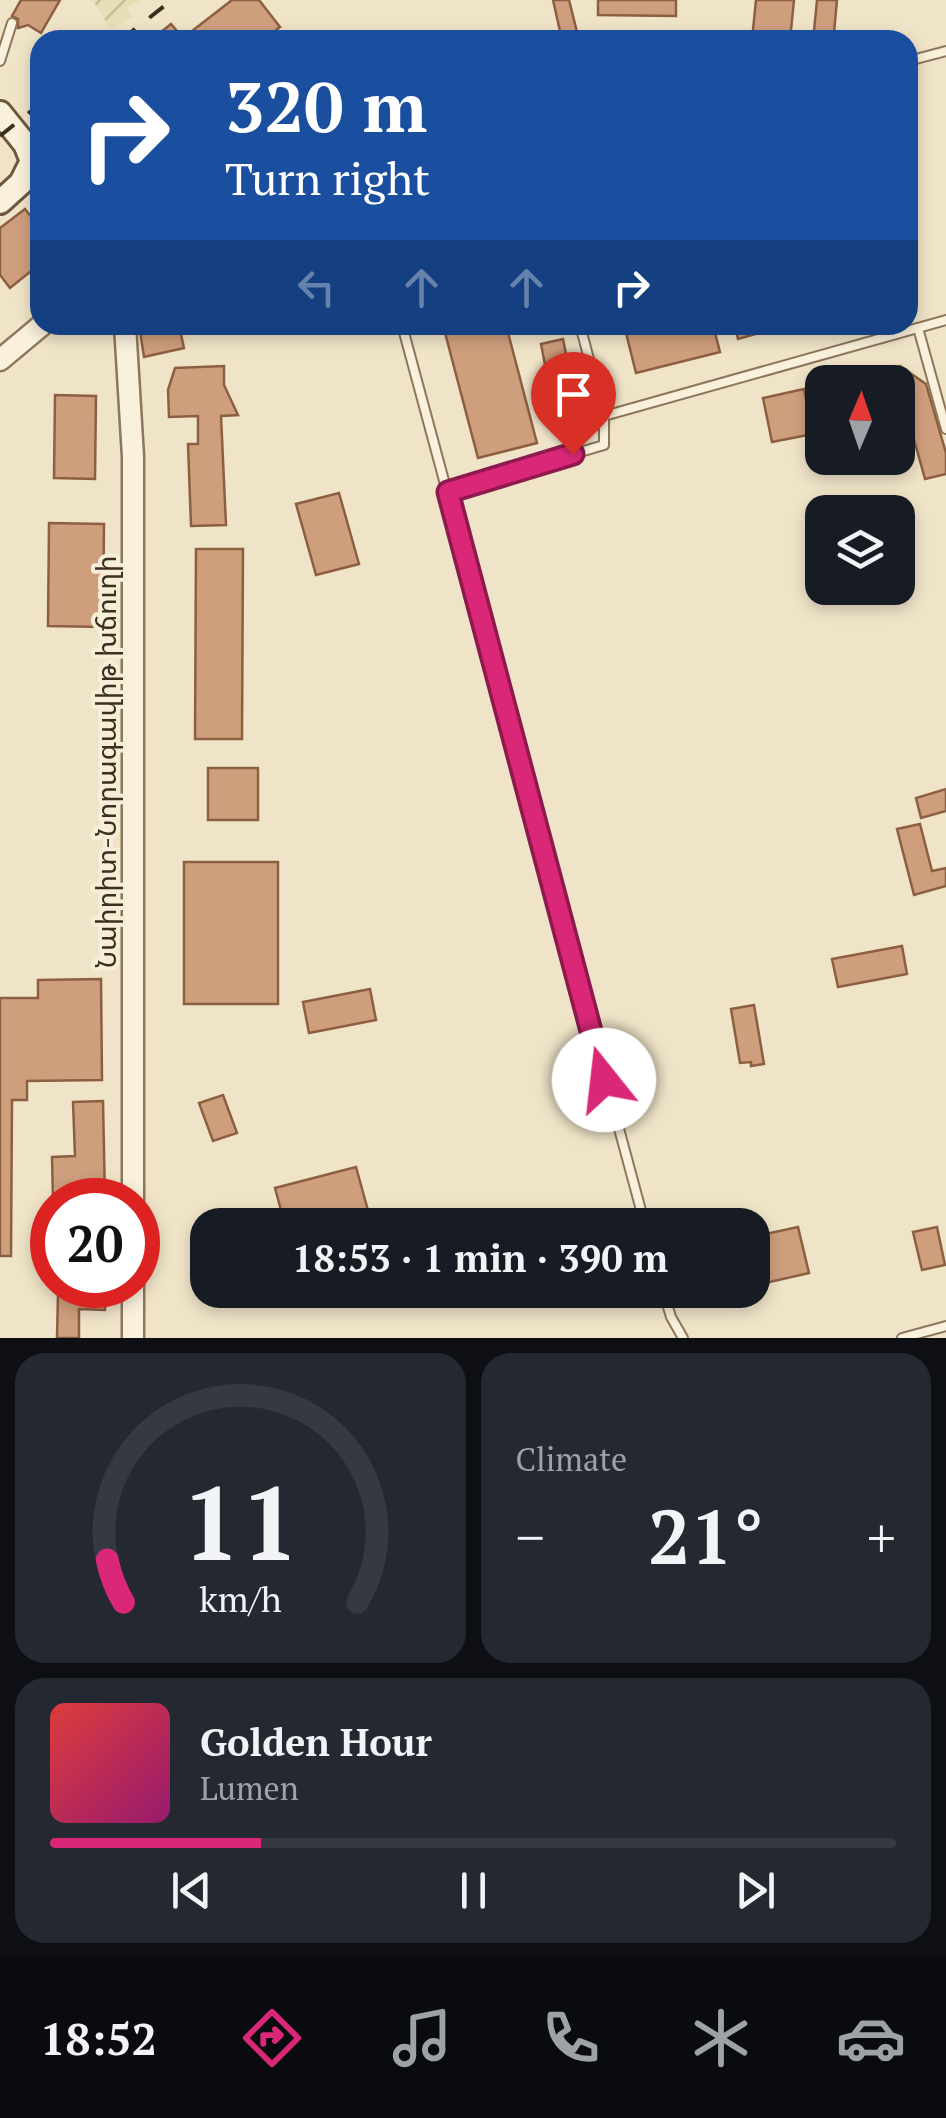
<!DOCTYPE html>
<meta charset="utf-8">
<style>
:root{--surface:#171b24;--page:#242831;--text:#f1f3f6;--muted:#9ea1a6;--line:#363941;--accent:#db2777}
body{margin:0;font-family:"PT Serif","Noto Sans Armenian",serif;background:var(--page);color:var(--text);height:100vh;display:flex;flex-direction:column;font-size:38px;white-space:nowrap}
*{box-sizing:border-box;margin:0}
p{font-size:32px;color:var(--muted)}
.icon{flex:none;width:55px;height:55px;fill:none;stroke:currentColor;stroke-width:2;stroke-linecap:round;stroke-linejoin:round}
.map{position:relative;height:1338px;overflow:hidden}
.sheet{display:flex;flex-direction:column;gap:15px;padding:15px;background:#0d0f14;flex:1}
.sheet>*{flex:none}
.banner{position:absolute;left:30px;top:30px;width:888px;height:305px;border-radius:30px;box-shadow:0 5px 15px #0003;background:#1a4fa0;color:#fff;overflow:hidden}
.needle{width:65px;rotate:2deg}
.tools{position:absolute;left:805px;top:365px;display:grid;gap:20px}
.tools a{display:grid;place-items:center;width:110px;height:110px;border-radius:20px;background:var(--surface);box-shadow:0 5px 15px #0003;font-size:50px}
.speed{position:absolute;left:30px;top:1178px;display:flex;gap:20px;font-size:50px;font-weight:700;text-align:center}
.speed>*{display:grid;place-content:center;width:130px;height:130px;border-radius:50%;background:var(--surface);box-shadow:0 5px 15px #0003;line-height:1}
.speed .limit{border:15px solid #d22;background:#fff;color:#111}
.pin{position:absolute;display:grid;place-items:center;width:85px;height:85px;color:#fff;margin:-102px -42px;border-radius:50% 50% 50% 0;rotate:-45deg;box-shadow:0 0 10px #0007}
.pin .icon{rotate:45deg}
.me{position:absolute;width:110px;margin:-55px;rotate:344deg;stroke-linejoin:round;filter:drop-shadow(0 0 8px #0008)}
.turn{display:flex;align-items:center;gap:35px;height:210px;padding:0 30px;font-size:45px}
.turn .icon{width:130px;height:130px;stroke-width:2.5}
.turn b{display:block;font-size:70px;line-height:85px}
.lanes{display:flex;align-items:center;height:95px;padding:0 30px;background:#0003;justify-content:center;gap:50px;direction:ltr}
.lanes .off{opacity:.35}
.big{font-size:75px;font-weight:600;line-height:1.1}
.sheet .tile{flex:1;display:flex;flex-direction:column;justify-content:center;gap:15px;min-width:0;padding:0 35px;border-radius:30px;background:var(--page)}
.sheet .dial{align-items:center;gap:0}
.dial svg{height:260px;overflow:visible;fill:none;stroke:var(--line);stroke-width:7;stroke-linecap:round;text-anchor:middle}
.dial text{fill:var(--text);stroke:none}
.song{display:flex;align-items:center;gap:30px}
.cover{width:120px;height:120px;border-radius:15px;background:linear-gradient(135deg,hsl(0 70% 55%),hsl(320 70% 35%))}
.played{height:10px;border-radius:5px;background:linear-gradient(90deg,var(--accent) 25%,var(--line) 25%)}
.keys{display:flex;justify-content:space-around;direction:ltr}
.heat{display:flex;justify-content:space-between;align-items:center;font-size:55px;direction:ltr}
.sheet .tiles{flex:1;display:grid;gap:15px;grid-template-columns:1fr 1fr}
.tile:last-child{grid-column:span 2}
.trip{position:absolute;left:190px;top:1208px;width:580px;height:100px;border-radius:30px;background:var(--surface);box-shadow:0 5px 15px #0003;font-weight:600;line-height:100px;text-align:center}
.tab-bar{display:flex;height:160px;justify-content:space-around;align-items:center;background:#090b0e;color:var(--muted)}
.tab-bar .icon{width:70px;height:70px}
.tab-bar .active{color:var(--accent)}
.tab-bar b{font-size:45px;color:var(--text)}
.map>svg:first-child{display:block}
.farmland{fill:url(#farmland-furrows)}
.building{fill:#cf9f7d;stroke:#8d5f41;stroke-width:2.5}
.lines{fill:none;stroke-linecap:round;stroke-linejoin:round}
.service-casing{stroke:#8d765c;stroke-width:12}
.tertiary-casing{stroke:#8d765c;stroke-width:25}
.secondary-casing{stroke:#6f573f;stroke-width:28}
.service{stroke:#faf1dc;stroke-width:8}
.tertiary{stroke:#faf1dc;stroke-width:20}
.secondary{stroke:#faf1dc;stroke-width:22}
.rail{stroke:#3d2e20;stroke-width:4;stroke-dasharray:18 18;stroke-linecap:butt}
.route-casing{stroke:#8e194d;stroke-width:25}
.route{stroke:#db2777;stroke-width:18}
.labels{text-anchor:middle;stroke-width:8;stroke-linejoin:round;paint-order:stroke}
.street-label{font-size:28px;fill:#3d2e20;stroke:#f7eed8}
</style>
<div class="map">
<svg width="946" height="1338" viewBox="0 0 946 1338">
<defs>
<pattern id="farmland-furrows" width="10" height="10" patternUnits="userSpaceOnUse" patternTransform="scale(2.5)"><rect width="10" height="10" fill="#e6deb5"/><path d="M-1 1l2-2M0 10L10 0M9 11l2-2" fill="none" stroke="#c6bf9b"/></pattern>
</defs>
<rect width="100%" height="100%" fill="#f0e4c8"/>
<path class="farmland" d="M93 0H139V1L127 8 132 17 110 29Z"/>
<g class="building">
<path d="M21 0H60L41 33 28 25 18 28V19L12 16Z"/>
<path d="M232 0H259L280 27 263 40H151L171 24 183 38Z"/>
<path d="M553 0H569L579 40H562Z"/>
<path d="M598 0H676V16L598 15Z"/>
<path d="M756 0H794L790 40H752Z"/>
<path d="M817 0H837L834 33 814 31Z"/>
<path d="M25 209 40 228V264L10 288 0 275V228Z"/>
<path d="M139 325H179L184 348 144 357Z"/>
<path d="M443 325H506L537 443 478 458Z"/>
<path d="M624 325H713L720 352 636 373Z"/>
<path d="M735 325H776L777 328 738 339Z"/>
<path d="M563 339 581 428 558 432 541 344Z"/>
<path d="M224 366V385L238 415 221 416 226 525 191 526 188 444H198V416L169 417 168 390 175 368Z"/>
<path d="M900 366 926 384 946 453V474L925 479 898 382H853Z"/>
<path d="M804 389 813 434 772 442 763 398Z"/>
<path d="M55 395 96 396 95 479 54 478Z"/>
<path d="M339 493 359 564 316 575 296 504Z"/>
<path d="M49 523 104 524 103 627 48 626Z"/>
<path d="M196 549H243L242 739H195Z"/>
<rect x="208" y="768" width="50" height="52"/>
<path d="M946 789V811L921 818 916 798Z"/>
<path d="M920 824 932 871 946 868V886L914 895 897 829Z"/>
<rect x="184" y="862" width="94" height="142"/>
<path d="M902 946 907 974 838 987 832 959Z"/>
<path d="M101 979 102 1080 27 1081V1100H12L11 1256H0V998H38V980Z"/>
<path d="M370 989 376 1020 309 1033 303 1002Z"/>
<path d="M754 1005 764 1064 751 1066V1062L740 1063 731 1009Z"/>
<path d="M223 1095 237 1133 213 1141 199 1103Z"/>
<path d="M103 1101 105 1200H53L52 1157 75 1156 73 1102Z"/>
<path d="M356 1167 372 1225H285L275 1188Z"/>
<path d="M798 1227 809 1273 761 1284 752 1237Z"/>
<path d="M937 1227 945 1265 922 1270 913 1232Z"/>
<path d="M58 1294 106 1295 105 1310 79 1309V1338H57Z"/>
</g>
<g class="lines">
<defs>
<g id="service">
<path d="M0 61 12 23"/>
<path d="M908 61 946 51"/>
<path d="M402 325 645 1225"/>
<path d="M918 328 946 429"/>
<path d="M604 416 946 320"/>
<path d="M448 491 604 445V416L580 325"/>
<path d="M663 1290 671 1317 683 1338"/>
<path d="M902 1338 946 1326"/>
</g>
<g id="tertiary">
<path d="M125 325 133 457V1200"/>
<path d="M0 360 42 325"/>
<path d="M133 1338V1285"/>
</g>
<path id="secondary" d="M0 113 25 144 32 161 21 183 0 202"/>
</defs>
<use href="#service" class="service-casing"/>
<use href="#tertiary" class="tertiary-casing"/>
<use href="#secondary" class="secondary-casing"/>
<use href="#service" class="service"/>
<use href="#tertiary" class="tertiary"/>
<use href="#secondary" class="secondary"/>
<g class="rail">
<path d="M121 40 172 0"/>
<path d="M0 136 40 104"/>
</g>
</g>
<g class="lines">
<defs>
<path id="route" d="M573 454 448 492 604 1080"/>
</defs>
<use href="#route" class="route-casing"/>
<use href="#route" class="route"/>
</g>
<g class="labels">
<g class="street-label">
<text transform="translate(106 762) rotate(-90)" y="10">Նաիրիտ-Նորագավիթ խճուղի</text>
</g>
</g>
</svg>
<div class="tools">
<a><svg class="needle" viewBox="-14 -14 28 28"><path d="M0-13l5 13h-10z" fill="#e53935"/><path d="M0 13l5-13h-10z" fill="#9ea1a6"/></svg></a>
<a><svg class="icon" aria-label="layers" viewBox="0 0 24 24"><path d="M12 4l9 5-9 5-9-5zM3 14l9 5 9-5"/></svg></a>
</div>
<div class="speed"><div class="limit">20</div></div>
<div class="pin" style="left:573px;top:454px;background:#d93025"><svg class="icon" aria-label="arrive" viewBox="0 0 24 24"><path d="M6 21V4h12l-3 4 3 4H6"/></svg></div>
<svg class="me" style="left:604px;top:1080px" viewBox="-20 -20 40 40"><circle r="19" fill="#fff"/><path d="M0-13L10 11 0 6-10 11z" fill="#db2777"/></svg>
<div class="trip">18:53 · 1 min · 390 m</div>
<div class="banner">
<div class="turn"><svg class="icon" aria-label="right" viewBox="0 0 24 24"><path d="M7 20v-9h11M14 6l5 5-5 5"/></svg><div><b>320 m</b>Turn right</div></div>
<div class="lanes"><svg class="icon off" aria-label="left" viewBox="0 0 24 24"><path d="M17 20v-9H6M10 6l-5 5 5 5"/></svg><svg class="icon off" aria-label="ahead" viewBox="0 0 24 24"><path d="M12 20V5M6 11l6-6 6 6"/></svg><svg class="icon off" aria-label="ahead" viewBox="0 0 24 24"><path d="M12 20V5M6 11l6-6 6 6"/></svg><svg class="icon" aria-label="right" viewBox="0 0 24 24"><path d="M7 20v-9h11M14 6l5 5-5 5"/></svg></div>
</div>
</div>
<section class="sheet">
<div class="tiles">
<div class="tile dial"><svg viewBox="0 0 100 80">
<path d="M14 69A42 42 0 1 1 86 69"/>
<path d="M14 69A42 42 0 0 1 9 56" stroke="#db2777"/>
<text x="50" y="56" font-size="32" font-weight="700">11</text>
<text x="50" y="72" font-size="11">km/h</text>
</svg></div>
<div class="tile"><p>Climate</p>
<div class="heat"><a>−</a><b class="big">21°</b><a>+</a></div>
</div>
<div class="tile">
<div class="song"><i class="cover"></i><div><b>Golden Hour</b><p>Lumen</p></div></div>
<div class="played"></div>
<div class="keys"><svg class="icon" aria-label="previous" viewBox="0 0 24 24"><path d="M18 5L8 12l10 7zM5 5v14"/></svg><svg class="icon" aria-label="pause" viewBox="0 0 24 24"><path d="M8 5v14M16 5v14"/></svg><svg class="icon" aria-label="next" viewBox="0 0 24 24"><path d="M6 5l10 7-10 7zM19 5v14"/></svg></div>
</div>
</div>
</section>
<nav class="tab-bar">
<b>18:52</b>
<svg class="icon active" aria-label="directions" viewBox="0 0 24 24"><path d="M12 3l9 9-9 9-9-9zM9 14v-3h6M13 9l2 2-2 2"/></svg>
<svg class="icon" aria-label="music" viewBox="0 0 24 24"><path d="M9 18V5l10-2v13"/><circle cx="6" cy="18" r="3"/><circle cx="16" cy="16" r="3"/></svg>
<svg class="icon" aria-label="phone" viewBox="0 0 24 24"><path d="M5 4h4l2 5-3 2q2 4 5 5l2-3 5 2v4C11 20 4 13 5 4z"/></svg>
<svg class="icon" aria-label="climate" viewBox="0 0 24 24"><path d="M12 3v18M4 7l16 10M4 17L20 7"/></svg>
<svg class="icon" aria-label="car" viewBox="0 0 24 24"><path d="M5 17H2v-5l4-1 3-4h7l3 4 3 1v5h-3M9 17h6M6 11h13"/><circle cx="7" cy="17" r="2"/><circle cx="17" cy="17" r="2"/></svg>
</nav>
